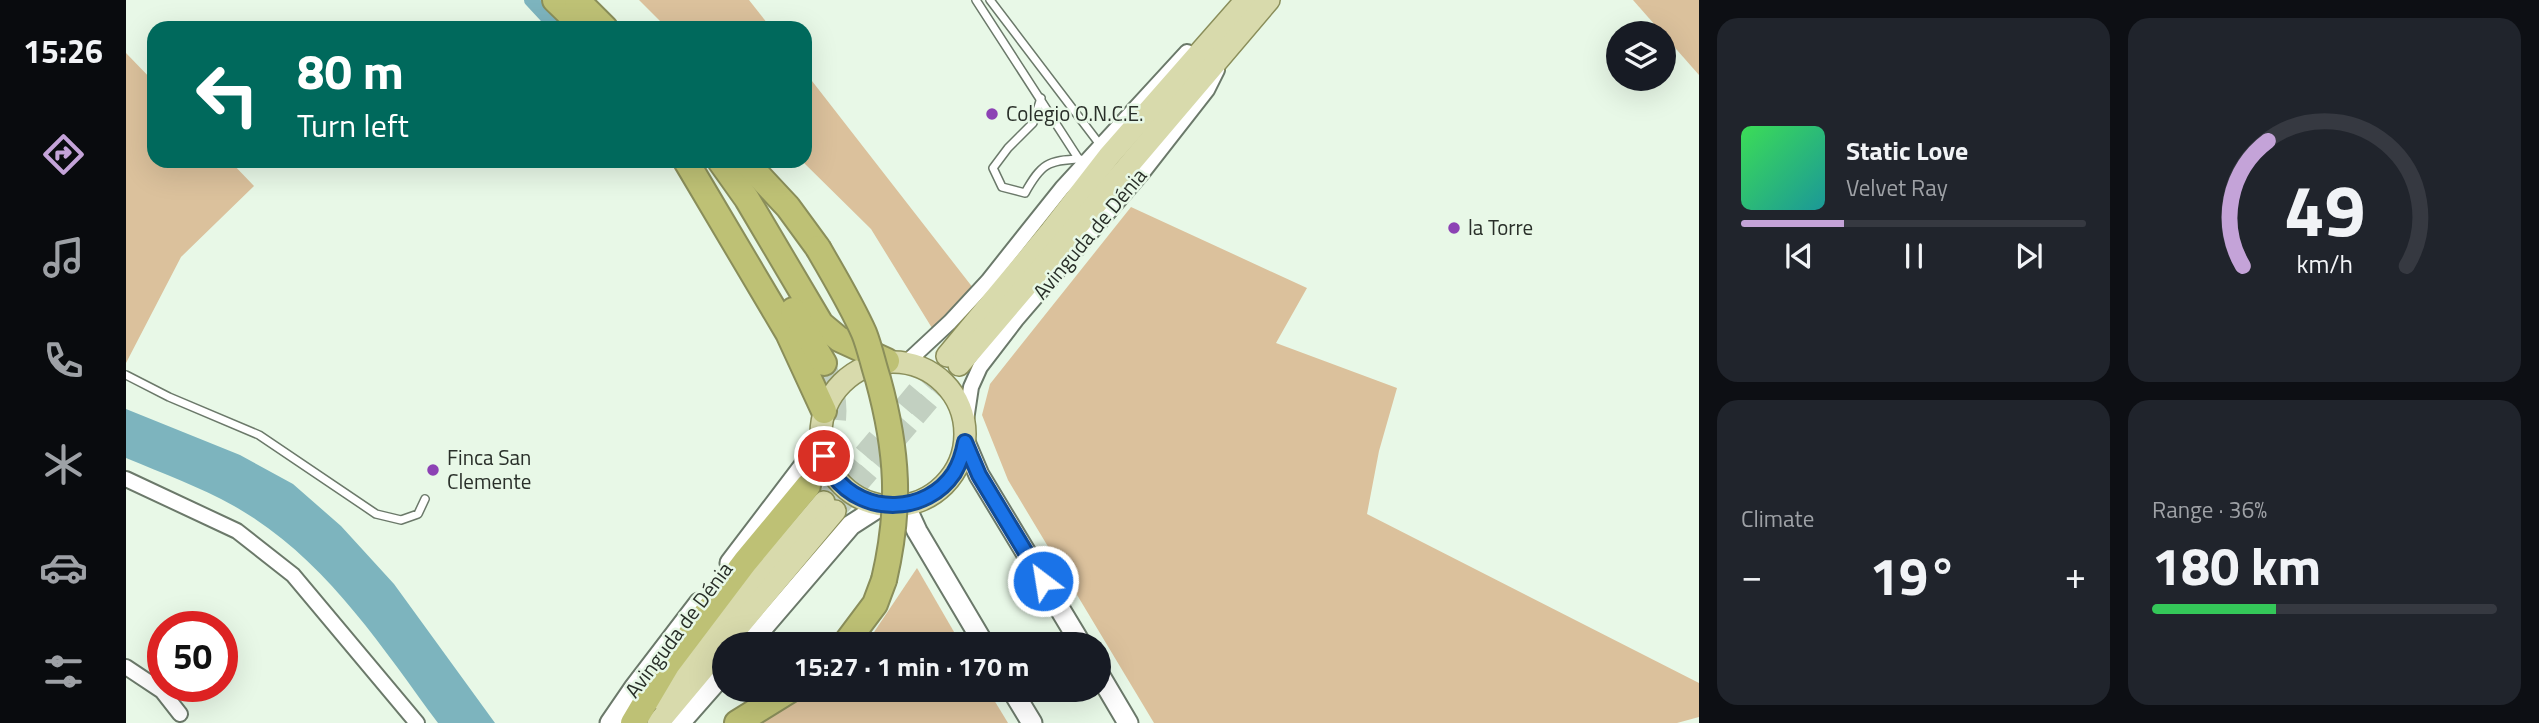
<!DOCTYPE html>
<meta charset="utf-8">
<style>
:root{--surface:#171b24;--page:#20242c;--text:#f1f3f6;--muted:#9ea1a6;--line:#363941;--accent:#c4a3d8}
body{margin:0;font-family:"Titillium Web",sans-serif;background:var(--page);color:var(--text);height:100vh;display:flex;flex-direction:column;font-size:26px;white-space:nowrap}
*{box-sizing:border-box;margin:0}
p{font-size:23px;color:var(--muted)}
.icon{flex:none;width:38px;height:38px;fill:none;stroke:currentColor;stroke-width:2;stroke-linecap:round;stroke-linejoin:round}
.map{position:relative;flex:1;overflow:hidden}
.side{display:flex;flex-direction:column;gap:18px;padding:18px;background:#0d0f14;width:840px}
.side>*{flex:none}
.top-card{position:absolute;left:21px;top:21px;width:665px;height:147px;border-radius:21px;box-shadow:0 7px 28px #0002;background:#00695c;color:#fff;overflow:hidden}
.controls{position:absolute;left:1480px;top:21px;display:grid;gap:14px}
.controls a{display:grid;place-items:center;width:70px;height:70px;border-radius:50%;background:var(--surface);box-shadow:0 7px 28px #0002;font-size:35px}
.speed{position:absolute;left:21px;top:611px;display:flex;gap:14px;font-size:35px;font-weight:700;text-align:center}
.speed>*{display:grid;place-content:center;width:91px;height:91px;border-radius:50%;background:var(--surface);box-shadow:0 7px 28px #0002;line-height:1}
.speed .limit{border:10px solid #d22;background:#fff;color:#111}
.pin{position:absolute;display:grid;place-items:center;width:60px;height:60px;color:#fff;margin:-30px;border:4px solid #fff;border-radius:50%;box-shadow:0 2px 7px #0007}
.me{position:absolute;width:77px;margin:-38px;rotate:329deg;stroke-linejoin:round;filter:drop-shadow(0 0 5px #0008)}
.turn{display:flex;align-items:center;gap:24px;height:147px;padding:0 35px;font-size:32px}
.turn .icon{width:91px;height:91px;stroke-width:2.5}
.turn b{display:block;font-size:49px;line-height:60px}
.big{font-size:52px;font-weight:700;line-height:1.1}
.side .card{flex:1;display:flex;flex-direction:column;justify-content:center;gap:10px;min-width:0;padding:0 24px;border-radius:21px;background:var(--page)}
.side .dial{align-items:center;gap:0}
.dial svg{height:182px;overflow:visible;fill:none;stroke:var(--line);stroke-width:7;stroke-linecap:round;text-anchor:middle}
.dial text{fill:var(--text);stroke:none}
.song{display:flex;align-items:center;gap:21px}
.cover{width:84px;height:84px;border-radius:10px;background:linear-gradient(135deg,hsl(130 70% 55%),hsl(180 70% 35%))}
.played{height:7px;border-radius:4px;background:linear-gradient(90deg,var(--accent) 30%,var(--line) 30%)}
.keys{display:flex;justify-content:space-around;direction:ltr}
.heat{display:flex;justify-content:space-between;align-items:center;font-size:38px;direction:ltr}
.charge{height:10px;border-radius:5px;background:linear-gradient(90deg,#34c759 36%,var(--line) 0)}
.side .tiles{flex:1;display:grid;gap:18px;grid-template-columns:repeat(2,1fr)}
.trip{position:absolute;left:586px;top:632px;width:399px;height:70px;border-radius:35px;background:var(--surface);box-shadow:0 7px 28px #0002;font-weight:700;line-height:70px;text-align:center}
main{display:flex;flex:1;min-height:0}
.menu{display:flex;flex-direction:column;width:126px;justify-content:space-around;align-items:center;background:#090b0e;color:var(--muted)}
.menu .icon{width:49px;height:49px}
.menu .selected{color:var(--accent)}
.menu b{font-size:32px;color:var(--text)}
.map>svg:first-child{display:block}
.green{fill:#dbc19c}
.water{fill:#7db4be}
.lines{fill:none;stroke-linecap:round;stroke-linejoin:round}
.canal{stroke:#7db4be;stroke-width:14}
.primary-tunnel{stroke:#c2d0c1;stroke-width:21;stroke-dasharray:21 10;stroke-linecap:butt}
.highway-tunnel{stroke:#c2d0c1;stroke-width:24;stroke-dasharray:24 12;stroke-linecap:butt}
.lane-casing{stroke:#6b796a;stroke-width:10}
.street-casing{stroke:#6b796a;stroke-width:18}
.secondary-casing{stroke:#6b796a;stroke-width:23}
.primary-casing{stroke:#8a8e5a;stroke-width:24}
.highway-casing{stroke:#8a8e5a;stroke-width:28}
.lane{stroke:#fff;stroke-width:7}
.street{stroke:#fff;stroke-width:14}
.secondary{stroke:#fff;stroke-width:19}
.primary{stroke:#d8daac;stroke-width:21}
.highway{stroke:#bec175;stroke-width:24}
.highway-bridge-casing{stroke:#8a8e5a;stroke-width:28;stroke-linecap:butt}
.highway-bridge{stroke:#bec175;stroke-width:24}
.route-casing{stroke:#114b97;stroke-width:18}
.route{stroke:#1a73e8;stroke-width:12}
.poi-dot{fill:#8c42b4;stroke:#e8f8e7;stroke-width:2.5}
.labels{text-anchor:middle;stroke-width:5;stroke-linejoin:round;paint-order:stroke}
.poi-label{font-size:21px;fill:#292f29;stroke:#e8f8e7;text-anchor:start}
.street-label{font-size:21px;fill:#292f29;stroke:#e8f8e7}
</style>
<main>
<nav class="menu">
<b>15:26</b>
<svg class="icon selected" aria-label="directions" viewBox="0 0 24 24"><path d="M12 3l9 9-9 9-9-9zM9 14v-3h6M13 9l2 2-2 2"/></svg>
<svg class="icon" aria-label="music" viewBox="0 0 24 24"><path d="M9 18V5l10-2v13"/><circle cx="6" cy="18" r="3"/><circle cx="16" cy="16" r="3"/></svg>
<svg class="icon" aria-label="phone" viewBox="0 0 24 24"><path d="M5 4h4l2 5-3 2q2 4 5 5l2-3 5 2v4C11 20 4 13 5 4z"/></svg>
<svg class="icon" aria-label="climate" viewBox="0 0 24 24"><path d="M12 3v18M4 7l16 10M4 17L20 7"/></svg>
<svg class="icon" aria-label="car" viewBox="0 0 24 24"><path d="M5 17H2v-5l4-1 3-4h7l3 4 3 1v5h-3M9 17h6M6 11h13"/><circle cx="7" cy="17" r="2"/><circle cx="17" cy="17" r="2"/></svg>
<svg class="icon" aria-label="filters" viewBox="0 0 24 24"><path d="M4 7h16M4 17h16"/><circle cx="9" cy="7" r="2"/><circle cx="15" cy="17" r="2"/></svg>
</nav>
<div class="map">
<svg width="1573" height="723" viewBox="0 0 1573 723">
<rect width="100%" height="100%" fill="#e8f8e7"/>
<g class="green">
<path d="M513 0H623L645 28H541Z"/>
<path d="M1507 0H1573V75Z"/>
<path d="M0 53 28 82V161H104L128 186 55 257 0 363Z"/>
<path d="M679 72 851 293 806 328 745 229 676 161H679Z"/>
<path d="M1005 207 1181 288 1150 343 1271 388 1253 451 1241 514 1573 683V717L1551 723H1028L882 480 856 415 864 384Z"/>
<path d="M791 568 835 644H740Z"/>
<path d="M680 690H862L882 723H636Z"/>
</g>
<path class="water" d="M0 409 114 455 167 484 215 526 268 584 369 723H312C253 643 197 556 108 506 74 487 36 473 0 458Z"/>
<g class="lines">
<path class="canal" d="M405 0 431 28"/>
<g class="primary-tunnel">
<path d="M698 502 821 356"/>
<path d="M709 511 833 365"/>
</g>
<path class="highway-tunnel" d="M682 486C699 464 711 430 708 402 706 389 701 376 698 363"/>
<defs>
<g id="lane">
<path d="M850 0 954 161"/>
<path d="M864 0 975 146"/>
<path d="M915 98 907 123 882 148 867 168 876 187 899 193C915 164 922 160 954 159"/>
<path d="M0 375 43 397 133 435 250 514 275 520 292 514 299 499"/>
</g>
<g id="street">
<path d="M781 362 824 322 862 281 936 188 1061 52"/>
<path d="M839 427 845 387 854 367 890 320 1017 172 1081 90 1091 70"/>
<path d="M0 479 111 531 167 575 291 723"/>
<path d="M0 667 36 691 54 714"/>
</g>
<g id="secondary">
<path d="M839 442 853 475 955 644"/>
<path d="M779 505 791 531 858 644"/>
<path d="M604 563 677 467 694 436"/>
<path d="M623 644 725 525 756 505"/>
<path d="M973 674 1002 723"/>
<path d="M886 690 906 723"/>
<path d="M484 723 508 688 573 603"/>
<path d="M554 723 598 673"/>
</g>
<g id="primary">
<path d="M821 356 925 231 983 156 1120 0"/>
<circle cx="767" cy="434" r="72"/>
<path d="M833 365 1143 0"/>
<path d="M531 698 698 502"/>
<path d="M532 723 709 511"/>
</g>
<g id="highway">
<path d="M429 0 458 28"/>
<path d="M451 0 479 28"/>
<path d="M560 161 662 333 698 411"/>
<path d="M594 161 621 199 695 324 713 339 761 361"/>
<path d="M619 161 662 207 692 248"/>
<path d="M667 310 698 363"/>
<path d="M719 644 749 604 758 580"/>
<path d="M507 723 542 664 619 562 682 486"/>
<path d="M611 723 664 690"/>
</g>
</defs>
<use href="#lane" class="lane-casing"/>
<use href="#street" class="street-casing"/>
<use href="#secondary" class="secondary-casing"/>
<use href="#primary" class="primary-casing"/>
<use href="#highway" class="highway-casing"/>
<use href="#lane" class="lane"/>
<use href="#street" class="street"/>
<use href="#secondary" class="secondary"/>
<use href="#primary" class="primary"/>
<use href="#highway" class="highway"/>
<defs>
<path id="highway-bridge" d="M692 248C708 276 725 304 738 333 744 348 747 364 752 379 772 452 775 507 758 580"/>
</defs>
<use href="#highway-bridge" class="highway-bridge-casing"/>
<use href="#highway-bridge" class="highway-bridge"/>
</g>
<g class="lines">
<defs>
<path id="route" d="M698 456C701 463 704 470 708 476 738 516 801 514 828 473 834 463 837 453 839 442L853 475 917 581"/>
</defs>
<use href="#route" class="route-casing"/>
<use href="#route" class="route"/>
</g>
<g class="poi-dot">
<circle cx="866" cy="114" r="7"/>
<circle cx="1328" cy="228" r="7"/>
<circle cx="307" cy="470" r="7"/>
</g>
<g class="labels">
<g class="poi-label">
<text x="880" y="121">Colegio O.N.C.E.</text>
<text x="1342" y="235">la Torre</text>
<text x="321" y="465">Finca San<tspan x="321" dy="24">Clemente</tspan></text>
</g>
<g class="street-label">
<text transform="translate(964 234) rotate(-50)" y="7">Avinguda de Dénia</text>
<text transform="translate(553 630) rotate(-53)" y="7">Avinguda de Dénia</text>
</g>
</g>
</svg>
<div class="controls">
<a><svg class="icon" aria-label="layers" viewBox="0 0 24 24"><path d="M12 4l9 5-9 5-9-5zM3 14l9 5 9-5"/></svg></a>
</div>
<div class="speed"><div class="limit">50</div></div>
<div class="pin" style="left:698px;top:456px;background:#d93025"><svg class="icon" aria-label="arrive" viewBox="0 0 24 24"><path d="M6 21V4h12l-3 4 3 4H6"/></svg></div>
<svg class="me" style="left:917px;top:581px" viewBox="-20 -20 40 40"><circle r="17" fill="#1a73e8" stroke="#fff" stroke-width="3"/><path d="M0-11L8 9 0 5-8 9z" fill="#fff"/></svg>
<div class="trip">15:27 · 1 min · 170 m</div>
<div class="top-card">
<div class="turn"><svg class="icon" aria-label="left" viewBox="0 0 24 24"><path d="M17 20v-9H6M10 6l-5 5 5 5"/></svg><div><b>80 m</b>Turn left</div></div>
</div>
</div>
<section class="side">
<div class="tiles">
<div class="card">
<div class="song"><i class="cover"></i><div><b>Static Love</b><p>Velvet Ray</p></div></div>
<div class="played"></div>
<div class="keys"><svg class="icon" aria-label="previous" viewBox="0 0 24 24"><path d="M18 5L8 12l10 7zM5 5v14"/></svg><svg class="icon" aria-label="pause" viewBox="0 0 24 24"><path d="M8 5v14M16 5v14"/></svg><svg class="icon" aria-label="next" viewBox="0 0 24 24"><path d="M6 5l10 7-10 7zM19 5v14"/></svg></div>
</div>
<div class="card dial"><svg viewBox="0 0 100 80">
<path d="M14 69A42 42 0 1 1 86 69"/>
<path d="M14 69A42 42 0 0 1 25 14" stroke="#c4a3d8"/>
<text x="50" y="56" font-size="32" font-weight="700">49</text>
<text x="50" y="72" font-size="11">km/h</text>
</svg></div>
<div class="card"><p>Climate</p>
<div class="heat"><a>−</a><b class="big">19°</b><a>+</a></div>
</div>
<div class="card"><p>Range · 36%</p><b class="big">180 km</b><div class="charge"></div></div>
</div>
</section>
</main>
